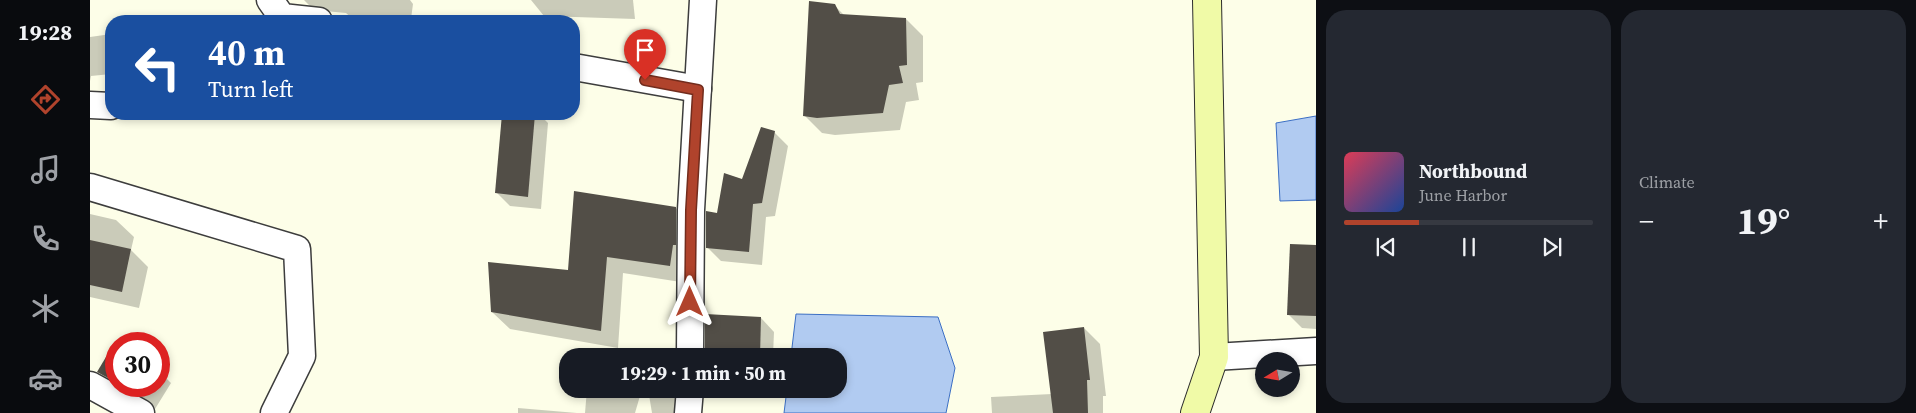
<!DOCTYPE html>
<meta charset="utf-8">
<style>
:root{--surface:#171b24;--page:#242831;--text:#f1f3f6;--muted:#9ea1a6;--line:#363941;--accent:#b0432c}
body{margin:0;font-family:"Source Serif 4",serif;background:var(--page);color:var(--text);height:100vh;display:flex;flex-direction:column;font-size:19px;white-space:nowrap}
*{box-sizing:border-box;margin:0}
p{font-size:16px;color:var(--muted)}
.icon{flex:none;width:28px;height:28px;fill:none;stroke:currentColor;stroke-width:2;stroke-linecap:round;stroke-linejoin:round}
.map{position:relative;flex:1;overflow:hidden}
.sheet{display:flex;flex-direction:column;gap:10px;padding:10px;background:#0d0f14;width:600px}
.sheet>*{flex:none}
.top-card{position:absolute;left:15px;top:15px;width:475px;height:105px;border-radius:20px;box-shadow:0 2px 8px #0003;background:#1a4fa0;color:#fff;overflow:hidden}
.needle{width:32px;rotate:259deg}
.controls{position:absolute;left:1165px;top:352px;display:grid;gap:10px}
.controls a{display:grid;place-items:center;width:45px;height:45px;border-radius:50%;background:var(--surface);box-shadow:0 2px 8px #0003;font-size:25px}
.speed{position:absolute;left:15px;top:332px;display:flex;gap:10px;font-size:25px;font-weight:700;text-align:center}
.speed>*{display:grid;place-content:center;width:65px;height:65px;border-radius:50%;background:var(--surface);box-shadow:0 2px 8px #0003;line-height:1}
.speed .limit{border:8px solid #d22;background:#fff;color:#111}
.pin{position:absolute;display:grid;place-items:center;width:42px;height:42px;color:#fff;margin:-51px -21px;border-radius:50% 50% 50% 0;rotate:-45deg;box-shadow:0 0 5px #0007}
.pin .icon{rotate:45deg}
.me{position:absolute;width:55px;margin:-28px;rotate:0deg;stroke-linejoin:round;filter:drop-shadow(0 0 4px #0008)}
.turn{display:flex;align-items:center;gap:18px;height:105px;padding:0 20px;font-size:22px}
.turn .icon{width:65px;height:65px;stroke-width:2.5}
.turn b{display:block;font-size:35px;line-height:42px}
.big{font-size:38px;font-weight:700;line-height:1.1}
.sheet .widget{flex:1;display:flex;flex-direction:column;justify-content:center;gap:8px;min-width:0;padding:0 18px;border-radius:20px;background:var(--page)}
.song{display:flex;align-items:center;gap:15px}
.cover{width:60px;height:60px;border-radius:8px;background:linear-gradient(135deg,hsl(350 70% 55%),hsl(220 70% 35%))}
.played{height:5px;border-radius:2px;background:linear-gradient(90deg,var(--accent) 30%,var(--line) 30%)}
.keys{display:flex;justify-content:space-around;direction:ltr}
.heat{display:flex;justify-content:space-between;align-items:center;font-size:28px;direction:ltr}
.sheet .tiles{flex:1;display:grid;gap:10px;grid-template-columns:repeat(2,1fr)}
.trip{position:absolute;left:469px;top:348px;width:288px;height:50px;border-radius:20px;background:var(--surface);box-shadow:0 2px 8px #0003;font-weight:700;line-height:50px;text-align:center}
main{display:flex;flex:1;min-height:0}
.tabs{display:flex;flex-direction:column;width:90px;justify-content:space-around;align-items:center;background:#090b0e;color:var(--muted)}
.tabs .icon{width:35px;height:35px}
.tabs .on{color:var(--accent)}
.tabs b{font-size:22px;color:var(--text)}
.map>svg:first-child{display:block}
.water{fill:#b1cbf1;stroke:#3c6fc4}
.shadow{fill:#0003}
.building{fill:#524e47}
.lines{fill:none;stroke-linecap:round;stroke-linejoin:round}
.street-casing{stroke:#3d3d3d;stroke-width:29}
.secondary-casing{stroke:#2c2c2c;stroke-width:30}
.street{stroke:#fff;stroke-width:26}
.secondary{stroke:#f0faa7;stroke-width:28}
.route-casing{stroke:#722c1d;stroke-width:12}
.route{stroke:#b0432c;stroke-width:9}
</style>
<main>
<nav class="tabs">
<b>19:28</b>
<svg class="icon on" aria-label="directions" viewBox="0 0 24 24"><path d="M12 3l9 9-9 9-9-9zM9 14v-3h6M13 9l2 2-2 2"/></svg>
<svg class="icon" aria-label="music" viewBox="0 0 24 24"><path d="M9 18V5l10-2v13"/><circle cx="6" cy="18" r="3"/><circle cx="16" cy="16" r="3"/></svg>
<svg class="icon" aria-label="phone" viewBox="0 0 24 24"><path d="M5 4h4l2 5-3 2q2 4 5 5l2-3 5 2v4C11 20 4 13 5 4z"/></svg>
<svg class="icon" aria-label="climate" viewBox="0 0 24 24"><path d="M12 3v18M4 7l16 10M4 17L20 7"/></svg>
<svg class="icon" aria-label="car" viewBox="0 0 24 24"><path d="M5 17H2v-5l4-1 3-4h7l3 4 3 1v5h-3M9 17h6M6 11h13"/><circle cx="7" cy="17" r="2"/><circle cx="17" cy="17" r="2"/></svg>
</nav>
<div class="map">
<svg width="1226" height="413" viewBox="0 0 1226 413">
<rect width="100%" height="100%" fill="#fdfee8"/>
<g class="water">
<path d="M1226 116V200L1190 201 1186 123Z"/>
<path d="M706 314 848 317 865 368 856 413H694L697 389H748V356H701Z"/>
</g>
<g class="shadow">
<path d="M214 0H320L323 4 321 19 311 18 310 21H265L256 13 224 10Z"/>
<path d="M441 0H543L545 19 454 16Z"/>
<path d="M744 5 755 16 816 19 833 36V82L826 83 829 100 816 102 810 130 745 135 732 133 715 116Z"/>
<path d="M21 34V74L1 76 0 81V37Z"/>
<path d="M413 114H449L458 123 451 209 420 206 407 193Z"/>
<path d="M684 132 698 146 685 216 676 217 672 265 631 261 617 247 628 214 653 181Z"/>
<path d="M586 208 603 225 597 283 533 273 528 348 420 329 402 312 479 272Z"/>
<path d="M0 214 26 220 44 237 41 250 58 267 49 308 0 297Z"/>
<path d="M1226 246V329L1212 328 1198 314Z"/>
<path d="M617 316 671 318 684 332 683 356H616Z"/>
<path d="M994 328 1010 344 1016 396H1013V413H902L901 397 962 394Z"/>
<path d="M26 345V386H69V371L81 383 65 409 22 385 9 372Z"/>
<path d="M497 389H552L545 413H495Z"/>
<path d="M558 389H589L598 413H562Z"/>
<path d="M623 389H682V393L624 390Z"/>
<path d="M428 408 487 413H428Z"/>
</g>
<g class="building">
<path d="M719 1 745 4 750 14 816 18 817 65 809 66 813 83 799 85 793 113 727 118 713 116Z"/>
<path d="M412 114H445L438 197 405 193Z"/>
<path d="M671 127 685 131 672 203 663 204 659 252 616 248V211L627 213 634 173 652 179Z"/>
<path d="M484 191 586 207V245H583L580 266 517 257 511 331 401 312 398 262 478 270Z"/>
<path d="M0 240 41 249 32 292 0 285Z"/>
<path d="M1200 244 1226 245V316L1197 315Z"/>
<path d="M615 314 671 317 670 356H615Z"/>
<path d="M994 327 1000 380H997L998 413H963L953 332Z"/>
<path d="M25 342 27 344 26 382 7 372Z"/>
<path d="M33 386H57L52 396Z"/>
</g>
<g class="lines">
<defs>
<g id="street">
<path d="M180 0 192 17 229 21"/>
<path d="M484 67 608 89"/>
<path d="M0 105 21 106"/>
<path d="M0 187 207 249 212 356 184 413"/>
<path d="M600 356 601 210 613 0"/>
<path d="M1124 357 1226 351"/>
<path d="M0 385 51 413"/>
<path d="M598 413 600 389"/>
</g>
<path id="secondary" d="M1105 413 1124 357 1117 0"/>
</defs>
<use href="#street" class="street-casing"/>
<use href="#secondary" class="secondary-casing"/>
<use href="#street" class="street"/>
<use href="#secondary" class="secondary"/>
</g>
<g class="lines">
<defs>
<path id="route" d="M555 80 608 90 601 210 600 302"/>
</defs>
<use href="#route" class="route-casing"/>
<use href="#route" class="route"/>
</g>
</svg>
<div class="controls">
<a><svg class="needle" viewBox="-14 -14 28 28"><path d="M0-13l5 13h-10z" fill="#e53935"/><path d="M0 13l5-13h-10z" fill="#9ea1a6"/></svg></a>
</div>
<div class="speed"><div class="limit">30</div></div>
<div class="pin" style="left:555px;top:80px;background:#d93025"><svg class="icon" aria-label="arrive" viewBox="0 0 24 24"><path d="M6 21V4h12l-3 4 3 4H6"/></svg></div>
<svg class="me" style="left:600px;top:302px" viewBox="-20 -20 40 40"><path d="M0-17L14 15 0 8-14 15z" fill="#b0432c" stroke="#fff" stroke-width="4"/></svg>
<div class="trip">19:29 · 1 min · 50 m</div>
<div class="top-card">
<div class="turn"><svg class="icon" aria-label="left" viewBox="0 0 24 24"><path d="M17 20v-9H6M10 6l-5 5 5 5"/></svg><div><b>40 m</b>Turn left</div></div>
</div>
</div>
<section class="sheet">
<div class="tiles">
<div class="widget">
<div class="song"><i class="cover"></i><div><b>Northbound</b><p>June Harbor</p></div></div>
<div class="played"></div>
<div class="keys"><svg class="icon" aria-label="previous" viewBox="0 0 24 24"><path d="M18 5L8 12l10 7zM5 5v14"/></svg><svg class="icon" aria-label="pause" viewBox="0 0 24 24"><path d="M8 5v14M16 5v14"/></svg><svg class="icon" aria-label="next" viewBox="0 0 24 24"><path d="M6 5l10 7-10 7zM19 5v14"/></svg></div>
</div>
<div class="widget"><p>Climate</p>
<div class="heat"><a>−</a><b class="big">19°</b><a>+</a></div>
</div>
</div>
</section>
</main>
